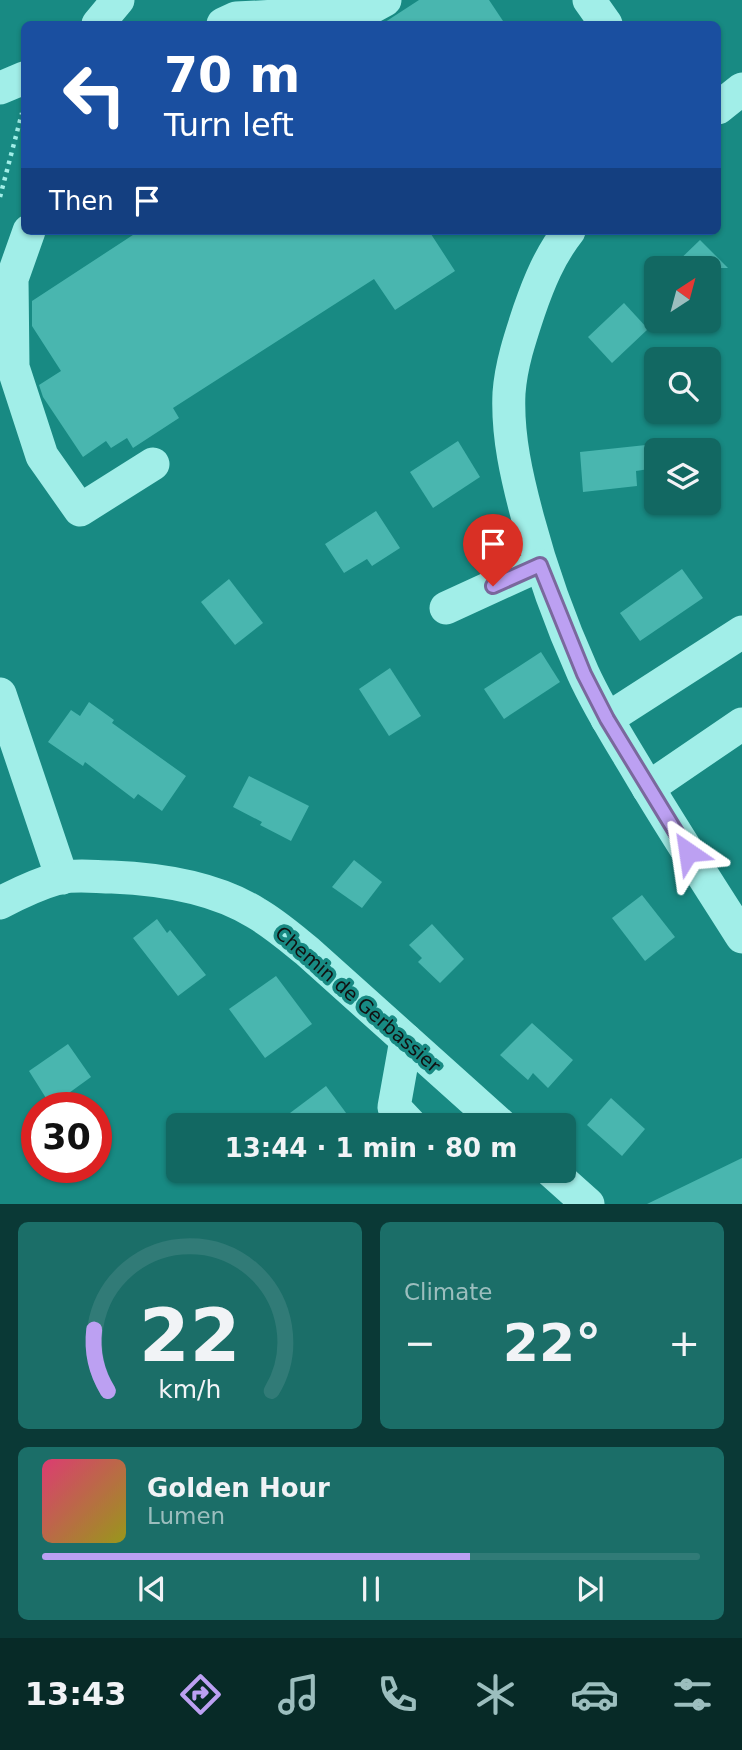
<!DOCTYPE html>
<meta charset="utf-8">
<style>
:root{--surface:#126862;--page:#1b6e68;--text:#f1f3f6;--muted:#9cbebe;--line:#317b77;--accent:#bca0f2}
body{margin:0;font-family:"DejaVu Sans",sans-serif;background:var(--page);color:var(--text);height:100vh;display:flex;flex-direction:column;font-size:26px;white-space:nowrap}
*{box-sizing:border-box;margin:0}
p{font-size:23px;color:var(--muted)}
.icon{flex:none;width:38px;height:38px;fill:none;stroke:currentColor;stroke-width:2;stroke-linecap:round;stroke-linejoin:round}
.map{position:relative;height:1204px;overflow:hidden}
.sheet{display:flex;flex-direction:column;gap:18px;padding:18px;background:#0a3936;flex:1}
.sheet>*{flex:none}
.banner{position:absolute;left:21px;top:21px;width:700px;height:214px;border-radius:10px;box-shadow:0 2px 5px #0004;background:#1a4fa0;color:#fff;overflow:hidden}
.needle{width:46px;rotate:36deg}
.controls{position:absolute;left:644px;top:256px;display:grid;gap:14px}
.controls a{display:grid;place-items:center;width:77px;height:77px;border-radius:10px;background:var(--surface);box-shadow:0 2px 5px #0004;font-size:35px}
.speed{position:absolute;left:21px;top:1092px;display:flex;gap:14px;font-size:35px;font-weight:700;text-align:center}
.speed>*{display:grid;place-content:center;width:91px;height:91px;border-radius:50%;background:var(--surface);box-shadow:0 2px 5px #0004;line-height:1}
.speed .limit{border:10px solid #d22;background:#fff;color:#111}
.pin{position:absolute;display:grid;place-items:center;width:60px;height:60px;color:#fff;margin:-72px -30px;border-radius:50% 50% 50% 0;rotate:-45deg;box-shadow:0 0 7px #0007}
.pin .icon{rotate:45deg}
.me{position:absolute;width:77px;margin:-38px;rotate:328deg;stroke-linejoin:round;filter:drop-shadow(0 0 5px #0008)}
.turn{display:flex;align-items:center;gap:24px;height:147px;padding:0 28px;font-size:32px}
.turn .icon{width:91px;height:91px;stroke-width:2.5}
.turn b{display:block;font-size:49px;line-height:60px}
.then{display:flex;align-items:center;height:66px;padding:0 28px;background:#0003;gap:14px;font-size:26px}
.big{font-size:52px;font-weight:600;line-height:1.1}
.sheet .tile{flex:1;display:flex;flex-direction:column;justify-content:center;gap:10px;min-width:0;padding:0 24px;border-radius:10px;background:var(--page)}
.sheet .dial{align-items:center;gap:0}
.dial svg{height:182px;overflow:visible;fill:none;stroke:var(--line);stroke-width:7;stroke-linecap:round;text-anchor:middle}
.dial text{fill:var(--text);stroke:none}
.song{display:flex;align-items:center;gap:21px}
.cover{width:84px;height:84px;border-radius:10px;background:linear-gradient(135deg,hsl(340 70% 55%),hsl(60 70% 35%))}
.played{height:7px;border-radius:4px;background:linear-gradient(90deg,var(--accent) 65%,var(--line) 65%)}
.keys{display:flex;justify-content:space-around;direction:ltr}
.heat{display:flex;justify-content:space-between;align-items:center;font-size:38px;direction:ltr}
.sheet .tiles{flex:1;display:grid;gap:18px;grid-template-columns:1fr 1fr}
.tile:last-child{grid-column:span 2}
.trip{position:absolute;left:166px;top:1113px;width:410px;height:70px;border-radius:10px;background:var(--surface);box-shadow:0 2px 5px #0004;font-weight:600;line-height:70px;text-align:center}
.menu{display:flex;height:112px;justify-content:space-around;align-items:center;background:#072a27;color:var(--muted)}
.menu .icon{width:49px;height:49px}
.menu .selected{color:var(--accent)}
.menu b{font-size:32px;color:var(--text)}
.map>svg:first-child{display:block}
.building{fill:#49b6af}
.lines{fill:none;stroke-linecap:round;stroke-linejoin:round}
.path{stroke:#a1eee8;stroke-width:4.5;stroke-dasharray:3.5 5;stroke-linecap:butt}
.minor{stroke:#a1eee8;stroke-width:33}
.route-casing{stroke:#7a689d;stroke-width:18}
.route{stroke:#bca0f2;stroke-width:12}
.labels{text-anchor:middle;stroke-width:7;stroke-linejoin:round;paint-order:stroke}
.street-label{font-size:19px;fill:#111;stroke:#188a83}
</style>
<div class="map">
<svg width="742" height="1204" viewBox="0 0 742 1204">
<rect width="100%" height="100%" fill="#188a83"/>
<g class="building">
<path d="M419 0H489L505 24H382Z"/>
<path d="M139 231H429L455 271 395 310 374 279 173 408 179 418 133 448 127 438 111 448 106 441 83 457 43 397 39 385 61 371 32 326V301Z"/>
<path d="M700 240 728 268H671Z"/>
<path d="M624 303 648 329 612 363 588 337Z"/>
<path d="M458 441 480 477 433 508 410 472Z"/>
<path d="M646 445 649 469 636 471 637 486 583 492 580 452Z"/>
<path d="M376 511 400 548 372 566 367 559 344 573 325 544Z"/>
<path d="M682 569 703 598 640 641 620 613Z"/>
<path d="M229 579 263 623 235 645 201 602Z"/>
<path d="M541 652 560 682 504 719 484 689Z"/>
<path d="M390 668 421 716 389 736 359 689Z"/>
<path d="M89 702 114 720 112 723 186 776 162 811 138 794 134 799 85 762 83 766 48 742 71 710 80 716Z"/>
<path d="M249 776 309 806 291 841 260 825 262 822 233 807Z"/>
<path d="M354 860 382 882 362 908 332 887Z"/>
<path d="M642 895 675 937 645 961 612 918Z"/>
<path d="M157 919 167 933 170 930 206 975 178 996 133 938Z"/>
<path d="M432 924 464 959 440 983 418 962 422 958 409 945Z"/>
<path d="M276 976 312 1024 265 1058 229 1009Z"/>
<path d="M532 1023 573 1060 548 1088 533 1073 528 1080 500 1055Z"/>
<path d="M68 1044 91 1077 51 1106 29 1071Z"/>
<path d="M326 1086 355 1125H274Z"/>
<path d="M611 1098 645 1129 622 1156 587 1125Z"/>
<path d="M742 1158V1204H647Z"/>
</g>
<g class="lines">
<path class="path" d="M0 197 22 113"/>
<g class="minor">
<path d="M589 0 606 24"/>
<path d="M98 24 118 0"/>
<path d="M223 24 236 18 363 12 385 0"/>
<path d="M0 88 24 78"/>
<path d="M718 108 742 89"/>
<path d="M29 231 12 279 13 367 42 456 80 510 153 464"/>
<path d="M569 231C550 255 539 282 529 311 520 338 511 365 509 393 507 436 517 478 528 519 542 572 561 624 583 673 598 706 617 736 635 766 669 824 706 880 742 937"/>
<path d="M446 608 540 565"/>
<path d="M0 694 62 878"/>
<path d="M607 719 742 632"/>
<path d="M648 788 742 724"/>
<path d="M0 903C19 893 38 884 59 878 75 874 96 877 112 877 161 879 214 887 256 913 275 924 291 938 307 951L501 1125"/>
<path d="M406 1040 394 1107 411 1125"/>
<path d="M551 1171 588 1204"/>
</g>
</g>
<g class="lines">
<defs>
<path id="route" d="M493 586 540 565 584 674 607 719 688 852"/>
</defs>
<use href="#route" class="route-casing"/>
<use href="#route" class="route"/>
</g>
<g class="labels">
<g class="street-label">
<text transform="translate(358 999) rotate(41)" y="7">Chemin de Gerbassier</text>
</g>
</g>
</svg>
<div class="controls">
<a><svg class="needle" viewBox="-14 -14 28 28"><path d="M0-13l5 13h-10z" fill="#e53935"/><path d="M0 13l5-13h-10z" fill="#9cbebe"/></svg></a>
<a><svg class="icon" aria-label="search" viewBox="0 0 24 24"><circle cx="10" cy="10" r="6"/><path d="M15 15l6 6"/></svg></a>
<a><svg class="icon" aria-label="layers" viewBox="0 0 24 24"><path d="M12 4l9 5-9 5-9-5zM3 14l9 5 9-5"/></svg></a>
</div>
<div class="speed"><div class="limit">30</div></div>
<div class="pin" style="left:493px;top:586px;background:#d93025"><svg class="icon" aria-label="arrive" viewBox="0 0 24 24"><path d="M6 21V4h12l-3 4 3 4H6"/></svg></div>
<svg class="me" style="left:688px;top:852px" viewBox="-20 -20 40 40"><path d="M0-17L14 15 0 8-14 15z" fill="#bca0f2" stroke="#fff" stroke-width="4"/></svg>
<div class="trip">13:44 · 1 min · 80 m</div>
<div class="banner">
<div class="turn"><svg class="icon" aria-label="left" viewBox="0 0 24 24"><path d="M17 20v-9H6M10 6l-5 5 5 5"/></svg><div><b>70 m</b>Turn left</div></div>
<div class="then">Then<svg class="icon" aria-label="arrive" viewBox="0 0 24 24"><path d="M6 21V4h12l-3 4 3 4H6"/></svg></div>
</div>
</div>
<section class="sheet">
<div class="tiles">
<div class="tile dial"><svg viewBox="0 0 100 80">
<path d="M14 69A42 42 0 1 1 86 69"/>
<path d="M14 69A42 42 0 0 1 8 42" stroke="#bca0f2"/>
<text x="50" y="56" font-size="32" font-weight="700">22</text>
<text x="50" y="72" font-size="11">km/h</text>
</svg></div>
<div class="tile"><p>Climate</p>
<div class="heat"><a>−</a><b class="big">22°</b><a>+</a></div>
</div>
<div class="tile">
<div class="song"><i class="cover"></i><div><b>Golden Hour</b><p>Lumen</p></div></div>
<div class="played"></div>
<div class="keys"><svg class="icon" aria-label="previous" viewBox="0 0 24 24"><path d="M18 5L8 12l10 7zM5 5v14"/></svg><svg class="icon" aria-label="pause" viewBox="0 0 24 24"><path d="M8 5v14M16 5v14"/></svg><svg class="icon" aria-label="next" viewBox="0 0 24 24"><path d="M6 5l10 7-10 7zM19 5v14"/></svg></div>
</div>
</div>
</section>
<nav class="menu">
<b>13:43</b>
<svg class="icon selected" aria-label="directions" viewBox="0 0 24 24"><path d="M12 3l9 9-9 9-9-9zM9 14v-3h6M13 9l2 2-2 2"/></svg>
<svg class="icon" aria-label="music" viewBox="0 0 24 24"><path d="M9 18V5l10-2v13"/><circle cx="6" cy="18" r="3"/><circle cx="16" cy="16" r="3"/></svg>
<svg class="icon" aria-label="phone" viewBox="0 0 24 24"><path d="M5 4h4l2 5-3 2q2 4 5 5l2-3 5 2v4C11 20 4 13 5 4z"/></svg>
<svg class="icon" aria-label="climate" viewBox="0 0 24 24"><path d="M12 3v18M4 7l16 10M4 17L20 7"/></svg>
<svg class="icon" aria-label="car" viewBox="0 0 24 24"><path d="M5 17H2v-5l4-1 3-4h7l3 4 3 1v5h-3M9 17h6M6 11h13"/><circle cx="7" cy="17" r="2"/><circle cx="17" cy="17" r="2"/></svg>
<svg class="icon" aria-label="filters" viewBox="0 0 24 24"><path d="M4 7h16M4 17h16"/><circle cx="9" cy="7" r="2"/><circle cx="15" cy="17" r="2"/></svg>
</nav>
